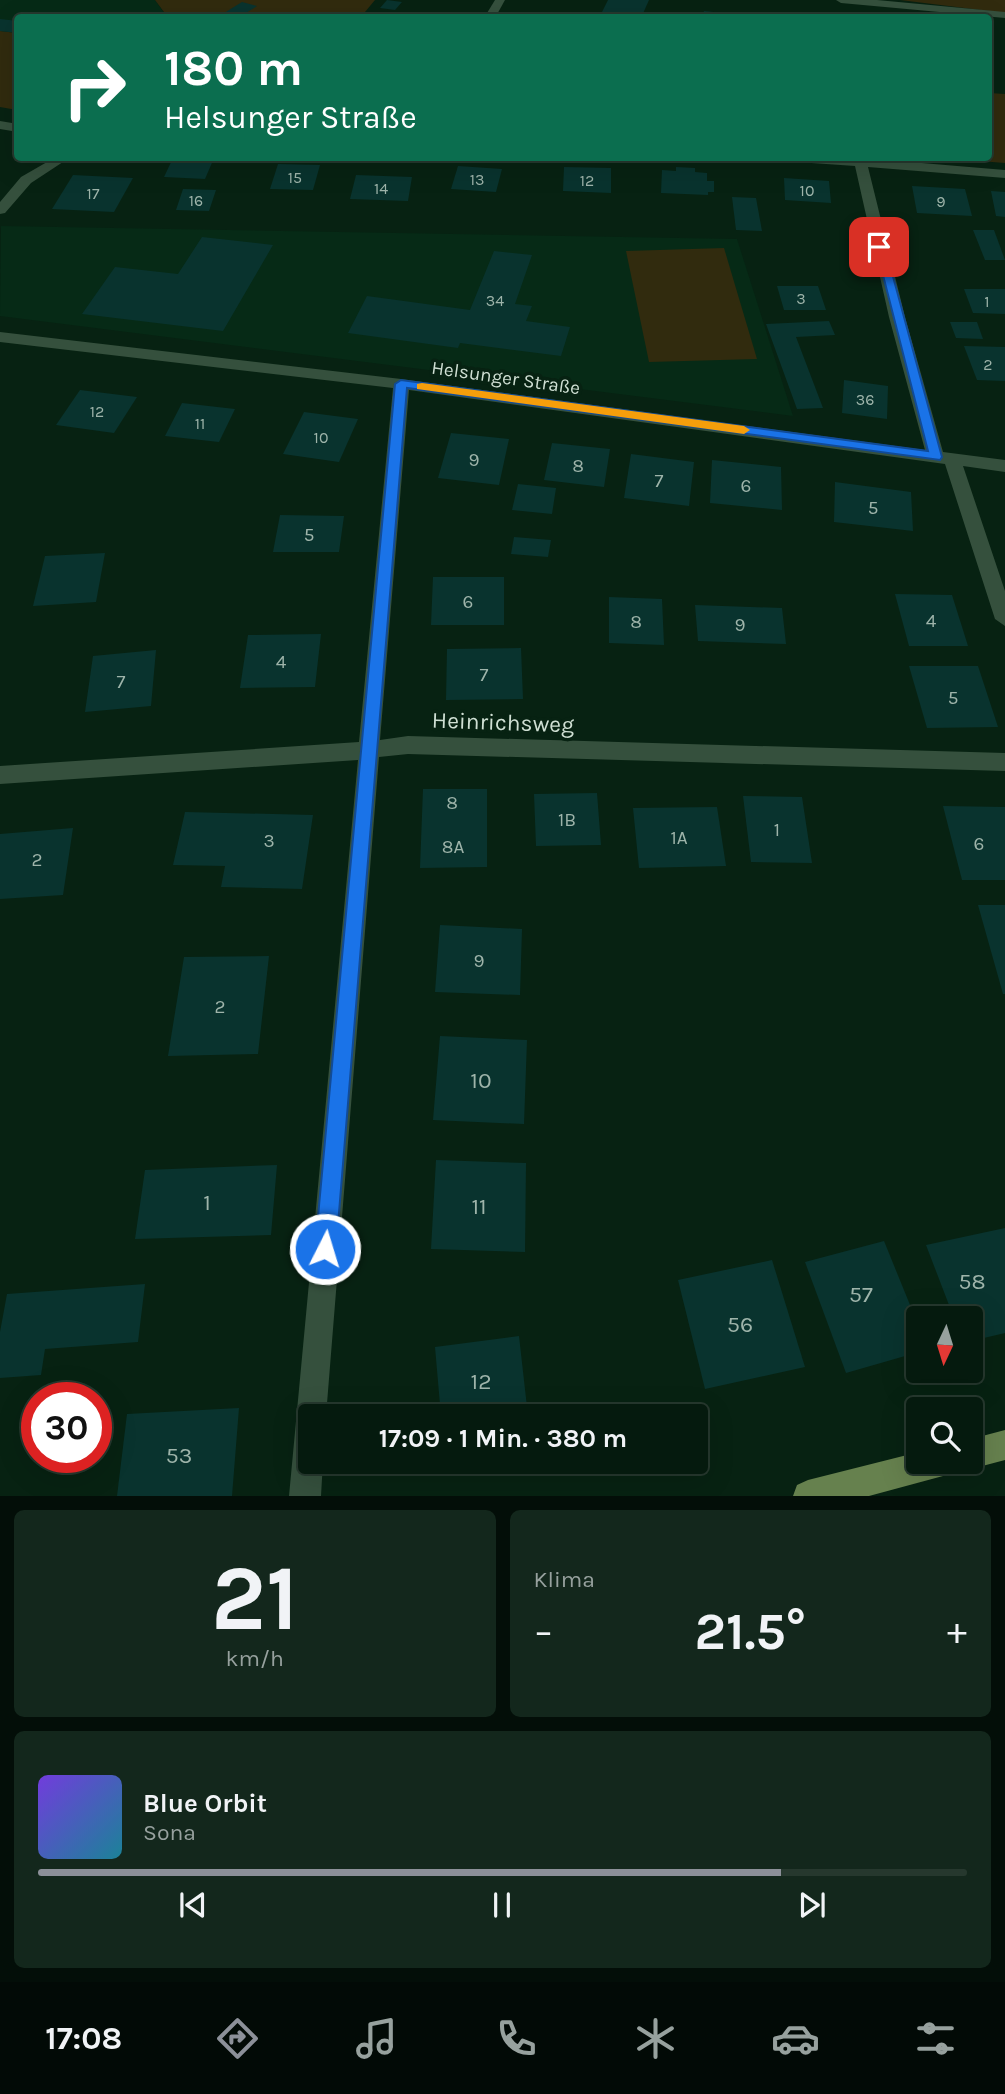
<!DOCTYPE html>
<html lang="de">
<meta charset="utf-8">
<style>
:root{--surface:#051a0e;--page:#13271c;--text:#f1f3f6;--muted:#97a19e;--line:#26382e;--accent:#8c9099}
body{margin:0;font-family:Karla,sans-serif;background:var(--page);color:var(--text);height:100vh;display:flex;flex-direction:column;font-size:26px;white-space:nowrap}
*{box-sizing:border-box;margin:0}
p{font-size:23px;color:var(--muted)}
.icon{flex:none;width:38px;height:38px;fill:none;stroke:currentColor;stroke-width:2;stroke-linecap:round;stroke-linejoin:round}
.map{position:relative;height:1496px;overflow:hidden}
.sheet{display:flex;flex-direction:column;gap:14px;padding:14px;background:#030e08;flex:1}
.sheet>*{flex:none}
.hud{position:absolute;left:14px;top:14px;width:978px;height:147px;border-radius:7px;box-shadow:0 7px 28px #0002,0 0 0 2px var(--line);background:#0b6e4f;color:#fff;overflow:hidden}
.needle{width:46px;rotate:184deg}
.tools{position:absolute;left:906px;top:1306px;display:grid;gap:14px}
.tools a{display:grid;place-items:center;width:77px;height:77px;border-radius:7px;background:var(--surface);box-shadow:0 7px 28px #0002,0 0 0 2px var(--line);font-size:35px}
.speed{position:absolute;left:21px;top:1382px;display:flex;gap:14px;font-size:35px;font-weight:700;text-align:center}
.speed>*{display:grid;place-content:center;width:91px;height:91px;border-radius:50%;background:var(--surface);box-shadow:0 7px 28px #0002,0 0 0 2px var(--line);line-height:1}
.speed .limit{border:10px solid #d22;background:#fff;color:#111}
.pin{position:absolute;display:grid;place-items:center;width:60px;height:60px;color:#fff;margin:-30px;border-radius:14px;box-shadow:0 4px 10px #0006}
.me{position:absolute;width:77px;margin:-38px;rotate:5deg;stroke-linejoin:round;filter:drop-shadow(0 0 5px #0008)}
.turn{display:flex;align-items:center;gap:24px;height:147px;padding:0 35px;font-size:32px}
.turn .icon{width:91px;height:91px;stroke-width:2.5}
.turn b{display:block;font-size:49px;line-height:60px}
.big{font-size:52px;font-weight:700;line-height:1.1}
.sheet .widget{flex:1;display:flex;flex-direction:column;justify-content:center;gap:10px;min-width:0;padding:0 24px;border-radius:10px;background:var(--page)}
.sheet .dial{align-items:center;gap:0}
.dial b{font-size:91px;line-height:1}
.song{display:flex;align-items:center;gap:21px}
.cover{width:84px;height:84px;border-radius:10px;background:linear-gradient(135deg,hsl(260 70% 55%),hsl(190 70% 35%))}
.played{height:7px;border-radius:4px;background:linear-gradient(90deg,var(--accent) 80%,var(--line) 80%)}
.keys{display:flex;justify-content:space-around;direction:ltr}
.heat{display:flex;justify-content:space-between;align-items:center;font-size:38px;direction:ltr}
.sheet .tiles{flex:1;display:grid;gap:14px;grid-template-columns:1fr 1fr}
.widget:last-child{grid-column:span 2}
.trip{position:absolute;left:298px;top:1404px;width:410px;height:70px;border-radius:7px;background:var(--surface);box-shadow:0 7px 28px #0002,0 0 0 2px var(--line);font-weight:700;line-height:70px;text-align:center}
.tab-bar{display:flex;height:112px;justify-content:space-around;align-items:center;background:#020a06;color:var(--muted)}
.tab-bar .icon{width:49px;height:49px}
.tab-bar .on{color:var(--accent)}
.tab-bar b{font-size:32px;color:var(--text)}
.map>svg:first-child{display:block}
.built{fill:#062a16}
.green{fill:#312b0e}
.building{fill:#09332e}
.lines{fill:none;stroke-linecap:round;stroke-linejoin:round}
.minor{fill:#35503d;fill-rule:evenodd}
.primary{fill:#66814e;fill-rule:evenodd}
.route{fill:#1a73e8;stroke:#114b97;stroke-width:2}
.slow{fill:#f59e0b}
.labels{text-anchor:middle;stroke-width:7;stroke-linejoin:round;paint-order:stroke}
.far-number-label{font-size:16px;fill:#9eb4aa}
.far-street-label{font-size:19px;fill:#cfdfd3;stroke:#072212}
.number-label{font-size:19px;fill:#9eb4aa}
.street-label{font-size:23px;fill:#cfdfd3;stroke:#072212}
.near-number-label{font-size:23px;fill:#9eb4aa}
</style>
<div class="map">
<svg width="1005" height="1496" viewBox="0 0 1005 1496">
<rect width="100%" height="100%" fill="#072212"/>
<g class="built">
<path d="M0 0H155L164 13 163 18H18L17 33 0 31Z"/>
<path d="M1 226 737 239 793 416 0 316Z"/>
</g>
<g class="green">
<path d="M155 0H375L360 18 163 17 164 12Z"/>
<path d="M900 0H1005V13Z"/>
<path d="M0 31 17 33V110L0 107Z"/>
<path d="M989 93 1005 94V163L941 158H989Z"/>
<path d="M724 248 757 359 649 362 626 251Z"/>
</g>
<g class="building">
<path d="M387 0 402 2 395 10 380 8Z"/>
<path d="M608 0H649L641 18H599Z"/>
<path d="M242 2 257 6 238 18H216Z"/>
<path d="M704 11 742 15 702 18Z"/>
<path d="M0 19 18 21V33L0 31Z"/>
<path d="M173 158H214L205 179 164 177Z"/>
<path d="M278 164 320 165 313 190 270 189Z"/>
<path d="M458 166 502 169 496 192 451 189Z"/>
<path d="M564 167 611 168V193L563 191Z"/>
<path d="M676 167 695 168V172L707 173V181H714V192H708V195L661 193 662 170 676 171Z"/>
<path d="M73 175 133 178 114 212 52 209Z"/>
<path d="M356 175 412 177 408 201 350 199Z"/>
<path d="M784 178 829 181 831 203 785 200Z"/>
<path d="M912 186 965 189 972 216 917 213Z"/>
<path d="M183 189 216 190 209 211 176 210Z"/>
<path d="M991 191 1005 192V217L996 216Z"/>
<path d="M732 197 756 198 762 231 736 230Z"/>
<path d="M973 230H994L1005 260H985Z"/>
<path d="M202 237 273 245 223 331 82 314 115 267 178 274Z"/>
<path d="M494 251 532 255 515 304 532 306 526 321 570 327 561 356 460 343 458 348 348 333 367 296 470 310Z"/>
<path d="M777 286H818L826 310H784Z"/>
<path d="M964 289H1005V314L973 313Z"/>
<path d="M829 321 835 335 796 337 823 408 797 409 766 324Z"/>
<path d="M950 322H977L983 339 956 338Z"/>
<path d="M964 346 1005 347V381L977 380Z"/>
<path d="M844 380 888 386 887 419 842 413Z"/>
<path d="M80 390 137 397 114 433 56 425Z"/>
<path d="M182 403 235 409 219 442 165 436Z"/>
<path d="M304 412 358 419 339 462 283 454Z"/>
<path d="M451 433 509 439 499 485 438 478Z"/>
<path d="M552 443 610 449 604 487 544 480Z"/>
<path d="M631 454 694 462 689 506 624 498Z"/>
<path d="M712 460 781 467 782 510 710 503Z"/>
<path d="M835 482 911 492 913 531 834 522Z"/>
<path d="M518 484 556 488 552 514 512 510Z"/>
<path d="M280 515 344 516 339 552H273Z"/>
<path d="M514 537 551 540 548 557 511 554Z"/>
<path d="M105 553 96 602 33 606 45 556Z"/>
<path d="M433 577H504V625H431Z"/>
<path d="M895 594 952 595 968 646H909Z"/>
<path d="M609 597 662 599 664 645 609 643Z"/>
<path d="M695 605 782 608 786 644 698 641Z"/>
<path d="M321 634 315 687 240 688 248 635Z"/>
<path d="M521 648 523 699 446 700 447 649Z"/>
<path d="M156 650 151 706 85 712 93 656Z"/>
<path d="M909 666H978L998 727 927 728Z"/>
<path d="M423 789H487V867L420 868Z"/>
<path d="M597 793 601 845 536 846 534 794Z"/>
<path d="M743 796 802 797 812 863 751 862Z"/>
<path d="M943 806 1005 807V880H962Z"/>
<path d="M717 807 726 866 639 868 633 808Z"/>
<path d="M185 812 313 815 302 889 221 887 225 866 173 865Z"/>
<path d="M73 828 63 895 0 899V834Z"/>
<path d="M978 905H1005V994H1003Z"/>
<path d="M440 925 522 929 520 995 435 992Z"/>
<path d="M269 956 258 1054 168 1056 184 957Z"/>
<path d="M440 1036 527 1040 524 1124 433 1120Z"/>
<path d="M436 1160 526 1163 525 1252 431 1249Z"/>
<path d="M277 1165 271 1235 135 1239 145 1170Z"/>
<path d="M1005 1228V1333L971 1341V1318H954L926 1245Z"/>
<path d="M884 1241 919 1327V1352L846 1373 805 1262Z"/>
<path d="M772 1260 805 1367 705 1389 678 1280Z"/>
<path d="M145 1284 138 1342 45 1349 41 1375 0 1378V1332L7 1294Z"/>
<path d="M519 1336 528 1416H441L435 1347Z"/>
<path d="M239 1408 232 1496H117L127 1414Z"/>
</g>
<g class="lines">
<g class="minor">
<path d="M495 0H505L495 18H484Z"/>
<path d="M836 0H877L1005 12V18L841 3Z"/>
<path d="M0 121 18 124V132L0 129Z"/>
<path d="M54 158H69L31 183 5 213 0 214V202L21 177Z"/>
<path d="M790 158H862L1005 170V178L868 167 905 317 943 452 1005 460V472L963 466 1005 591V626L995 619 945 464 409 390 380 740 408 736 1005 753V771L408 754 379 757 326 1416H310V1461H323L321 1496H289L358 760 0 784V766L359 742 393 388 0 342V332L401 379 925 450 889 317 855 166 797 162Z"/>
</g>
<g class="primary">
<path d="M1005 1430V1460L971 1469 960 1465 959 1461H971V1439Z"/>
<path d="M919 1452V1461H958L954 1472 943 1476 869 1496H793L797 1485 808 1480Z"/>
</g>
</g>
<path class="route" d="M875 244 885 247 942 457 940 460 407 388 336 1249 333 1257 325 1260 318 1257 315 1249 395 384 401 380 928 451Z"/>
<path class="slow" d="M422 383 744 426 750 430 744 434 417 389V384Z"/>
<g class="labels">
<g class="far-number-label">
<text x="295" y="183">15</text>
<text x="477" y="185">13</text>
<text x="587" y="186">12</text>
<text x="381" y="194">14</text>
<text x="807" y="196">10</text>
<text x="93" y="199">17</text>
<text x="196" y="206">16</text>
<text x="941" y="207">9</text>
<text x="801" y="304">3</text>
<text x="495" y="306">34</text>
<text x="987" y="307">1</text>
<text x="988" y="370">2</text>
<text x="865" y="405">36</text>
<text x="97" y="417">12</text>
<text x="200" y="429">11</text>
<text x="321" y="443">10</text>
</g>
<g class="far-street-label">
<text transform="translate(506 377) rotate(8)" y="7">Helsunger Straße</text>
</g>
<g class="number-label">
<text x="474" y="466">9</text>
<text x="578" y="472">8</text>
<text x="659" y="487">7</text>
<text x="746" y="492">6</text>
<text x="873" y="514">5</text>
<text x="309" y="541">5</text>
<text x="468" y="608">6</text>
<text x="931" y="627">4</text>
<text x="636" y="628">8</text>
<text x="740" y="631">9</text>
<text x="281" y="668">4</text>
<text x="484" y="681">7</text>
<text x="121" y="688">7</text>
<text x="953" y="704">5</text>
<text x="452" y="809">8</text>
<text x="567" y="826">1B</text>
<text x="777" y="836">1</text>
<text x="679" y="844">1A</text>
<text x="269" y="847">3</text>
<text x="979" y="850">6</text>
<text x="453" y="853">8A</text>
<text x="37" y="866">2</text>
<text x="479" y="967">9</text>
<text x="220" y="1013">2</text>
</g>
<g class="street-label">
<text transform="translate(503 722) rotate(2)" y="8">Heinrichsweg</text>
</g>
<g class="near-number-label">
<text x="481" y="1088">10</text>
<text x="207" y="1210">1</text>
<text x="479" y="1214">11</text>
<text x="972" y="1289">58</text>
<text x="861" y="1302">57</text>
<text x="740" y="1332">56</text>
<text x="481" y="1389">12</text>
<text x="179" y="1463">53</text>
</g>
</g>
</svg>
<div class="tools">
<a><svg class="needle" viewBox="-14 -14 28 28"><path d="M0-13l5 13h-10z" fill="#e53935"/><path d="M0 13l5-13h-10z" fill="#97a19e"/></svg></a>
<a><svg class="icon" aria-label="search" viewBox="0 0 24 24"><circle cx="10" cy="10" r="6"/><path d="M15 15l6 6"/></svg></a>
</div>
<div class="speed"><div class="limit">30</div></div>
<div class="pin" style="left:879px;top:247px;background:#d93025"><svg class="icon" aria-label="arrive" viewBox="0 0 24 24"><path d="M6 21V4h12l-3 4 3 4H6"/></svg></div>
<svg class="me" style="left:325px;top:1249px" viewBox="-20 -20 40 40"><circle r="17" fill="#1a73e8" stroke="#fff" stroke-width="3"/><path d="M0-11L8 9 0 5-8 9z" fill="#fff"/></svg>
<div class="trip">17:09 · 1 Min. · 380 m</div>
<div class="hud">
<div class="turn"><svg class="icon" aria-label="right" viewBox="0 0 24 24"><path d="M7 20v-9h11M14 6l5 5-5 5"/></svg><div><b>180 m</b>Helsunger Straße</div></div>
</div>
</div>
<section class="sheet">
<div class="tiles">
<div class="widget dial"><b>21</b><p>km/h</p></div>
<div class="widget"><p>Klima</p>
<div class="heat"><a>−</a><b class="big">21.5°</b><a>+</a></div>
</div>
<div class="widget">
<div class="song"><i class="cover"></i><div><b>Blue Orbit</b><p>Sona</p></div></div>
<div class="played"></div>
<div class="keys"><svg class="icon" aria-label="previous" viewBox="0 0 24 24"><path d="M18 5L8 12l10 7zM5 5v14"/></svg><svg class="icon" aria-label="pause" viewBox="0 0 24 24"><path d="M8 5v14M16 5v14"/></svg><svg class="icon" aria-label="next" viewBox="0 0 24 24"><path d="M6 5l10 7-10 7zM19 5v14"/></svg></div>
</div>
</div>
</section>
<nav class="tab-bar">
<b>17:08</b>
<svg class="icon on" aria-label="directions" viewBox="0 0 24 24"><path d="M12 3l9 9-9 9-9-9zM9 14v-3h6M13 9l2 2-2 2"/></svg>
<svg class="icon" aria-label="music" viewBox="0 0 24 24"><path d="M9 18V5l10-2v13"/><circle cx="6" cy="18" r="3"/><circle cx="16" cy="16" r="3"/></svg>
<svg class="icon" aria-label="phone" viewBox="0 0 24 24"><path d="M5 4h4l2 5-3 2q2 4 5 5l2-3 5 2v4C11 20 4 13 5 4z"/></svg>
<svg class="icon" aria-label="climate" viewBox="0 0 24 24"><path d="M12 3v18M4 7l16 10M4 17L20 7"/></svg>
<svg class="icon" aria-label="car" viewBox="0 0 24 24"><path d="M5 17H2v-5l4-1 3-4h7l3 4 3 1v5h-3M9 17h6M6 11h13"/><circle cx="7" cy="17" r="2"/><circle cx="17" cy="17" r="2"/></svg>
<svg class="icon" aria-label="filters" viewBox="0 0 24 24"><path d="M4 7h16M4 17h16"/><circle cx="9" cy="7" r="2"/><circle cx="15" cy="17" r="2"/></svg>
</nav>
